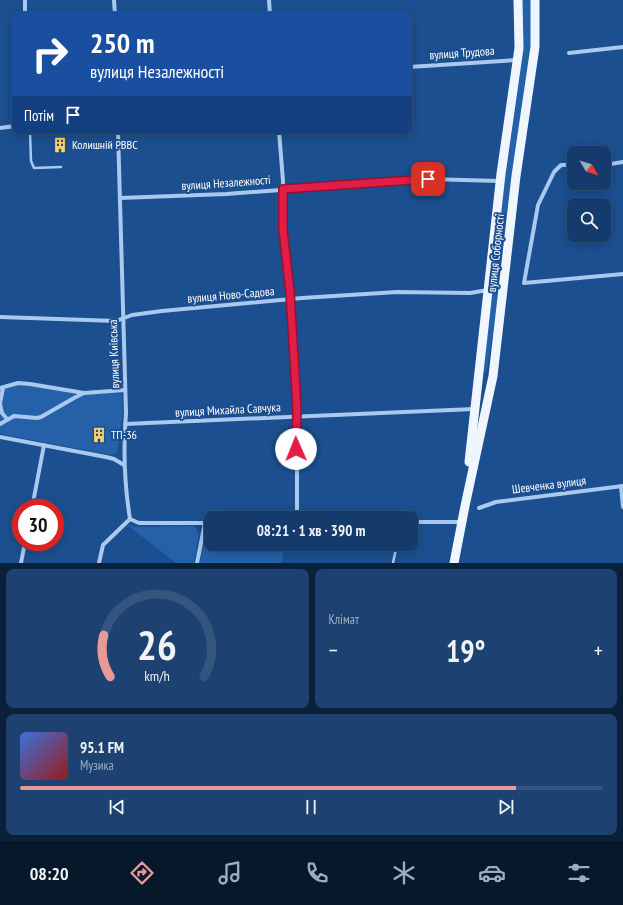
<!DOCTYPE html>
<html lang="uk">
<meta charset="utf-8">
<style>
:root{--surface:#143b6b;--page:#1d4271;--text:#f1f3f6;--muted:#9dadc1;--line:#33557e;--accent:#e69b98}
body{margin:0;font-family:"PT Sans Narrow",sans-serif;background:var(--page);color:var(--text);height:100vh;display:flex;flex-direction:column;font-size:15px;white-space:nowrap}
*{box-sizing:border-box;margin:0}
p{font-size:13px;color:var(--muted)}
.icon{flex:none;width:22px;height:22px;fill:none;stroke:currentColor;stroke-width:2;stroke-linecap:round;stroke-linejoin:round}
.map{position:relative;height:563px;overflow:hidden}
.side{display:flex;flex-direction:column;gap:6px;padding:6px;background:#0b203b;flex:1}
.side>*{flex:none}
.banner{position:absolute;left:12px;top:12px;width:400px;height:122px;border-radius:8px;box-shadow:0 2px 10px #0003,0 0 0 1px var(--line);background:#1a4fa0;color:#fff;overflow:hidden}
.needle{width:26px;rotate:128deg}
.controls{position:absolute;left:567px;top:146px;display:grid;gap:8px}
.controls a{display:grid;place-items:center;width:44px;height:44px;border-radius:8px;background:var(--surface);box-shadow:0 2px 10px #0003,0 0 0 1px var(--line);font-size:20px}
.speed{position:absolute;left:12px;top:499px;display:flex;gap:8px;font-size:20px;font-weight:700;text-align:center}
.speed>*{display:grid;place-content:center;width:52px;height:52px;border-radius:50%;background:var(--surface);box-shadow:0 2px 10px #0003,0 0 0 1px var(--line);line-height:1}
.speed .limit{border:6px solid #d22;background:#fff;color:#111}
.pin{position:absolute;display:grid;place-items:center;width:34px;height:34px;color:#fff;margin:-17px;border-radius:8px;box-shadow:0 2px 6px #0006}
.me{position:absolute;width:44px;margin:-22px;rotate:359deg;stroke-linejoin:round;filter:drop-shadow(0 0 3px #0008)}
.turn{display:flex;align-items:center;gap:14px;height:84px;padding:0 12px;font-size:18px}
.turn .icon{width:52px;height:52px;stroke-width:2.5}
.turn b{display:block;font-size:28px;line-height:34px}
.then{display:flex;align-items:center;height:38px;padding:0 12px;background:#0003;gap:8px;font-size:15px}
.big{font-size:30px;font-weight:600;line-height:1.1}
.side .card{flex:1;display:flex;flex-direction:column;justify-content:center;gap:6px;min-width:0;padding:0 14px;border-radius:8px;background:var(--page)}
.side .dial{align-items:center;gap:0}
.dial svg{height:104px;overflow:visible;fill:none;stroke:var(--line);stroke-width:7;stroke-linecap:round;text-anchor:middle}
.dial text{fill:var(--text);stroke:none}
.song{display:flex;align-items:center;gap:12px}
.cover{width:48px;height:48px;border-radius:6px;background:linear-gradient(135deg,hsl(220 70% 55%),hsl(0 70% 35%))}
.played{height:4px;border-radius:2px;background:linear-gradient(90deg,var(--accent) 85%,var(--line) 85%)}
.keys{display:flex;justify-content:space-around;direction:ltr}
.heat{display:flex;justify-content:space-between;align-items:center;font-size:22px;direction:ltr}
.side .tiles{flex:1;display:grid;gap:6px;grid-template-columns:1fr 1fr}
.card:last-child{grid-column:span 2}
.trip{position:absolute;left:204px;top:511px;width:214px;height:40px;border-radius:8px;background:var(--surface);box-shadow:0 2px 10px #0003,0 0 0 1px var(--line);font-weight:600;line-height:40px;text-align:center}
.menu{display:flex;height:64px;justify-content:space-around;align-items:center;background:#08182b;color:var(--muted)}
.menu .icon{width:28px;height:28px}
.menu .active{color:var(--accent)}
.menu b{font-size:18px;color:var(--text)}
.map>svg:first-child{display:block}
.green{fill:#2461a8}
.lines{fill:none;stroke-linecap:round;stroke-linejoin:round}
.lane{stroke:#a9c9ee;stroke-width:2.5}
.street{stroke:#a9c9ee;stroke-width:4}
.primary{stroke:#f0f6ff;stroke-width:9}
.route-casing{stroke:#92132f;stroke-width:10}
.route{stroke:#e11d48;stroke-width:7}
.labels{text-anchor:middle;stroke-width:4;stroke-linejoin:round;paint-order:stroke}
.street-label{font-size:12px;fill:#fff;stroke:#1b4f8f}
.poi-label{font-size:12px;fill:#fff;stroke:#1b4f8f;text-anchor:start}
</style>
<div class="map">
<svg width="623" height="563" viewBox="0 0 623 563">
<rect width="100%" height="100%" fill="#1b4f8f"/>
<g class="green">
<path d="M522 0H531V48L500 291 487 370 484 373 481 370 493 290Z"/>
<path d="M18 385H30L84 394 117 393 122 394 123 413 117 453 112 455 0 434V390Z"/>
<path d="M127 525 138 527 194 526 199 533 194 563H176Z"/>
<path d="M211 527V544H284L282 563H200L205 534Z"/>
</g>
<g class="lines">
<g class="lane">
<path d="M30 131 31 161 34 168 61 167"/>
<path d="M393 563 397 544"/>
</g>
<g class="street">
<path d="M114 0 115 15"/>
<path d="M269 0 270 15"/>
<path d="M25 15V0"/>
<path d="M569 53 623 47"/>
<path d="M409 67 517 60"/>
<path d="M0 128 15 126"/>
<path d="M279 131 283 181V230L290 292 297 409V518"/>
<path d="M574 165H561L554 172 538 205 524 283 623 274"/>
<path d="M604 165 623 162"/>
<path d="M120 198 226 194 427 179 500 181"/>
<path d="M0 317 116 321 132 315 162 311 302 298 397 292 470 293 488 290"/>
<path d="M0 388 18 383 30 384 84 393 125 390"/>
<path d="M0 403 3 388"/>
<path d="M0 404 2 413 7 419"/>
<path d="M0 424 14 416 37 418 41 417 74 398 84 393"/>
<path d="M125 424 474 409"/>
<path d="M0 437 106 457 114 459 124 465"/>
<path d="M621 486 623 507"/>
<path d="M32 508 44 445"/>
<path d="M479 508 496 502 623 486"/>
<path d="M130 519 139 523H211"/>
<path d="M411 522H461"/>
<path d="M21 563 25 542"/>
<path d="M99 563 103 545 130 519C124 482 123 450 126 413L118 131"/>
<path d="M197 563 205 523"/>
</g>
<g class="primary">
<path d="M469 462 501 174 519 48 518 0"/>
<path d="M454 563 465 506 493 376 516 176 535 47V0"/>
</g>
</g>
<g class="lines">
<defs>
<path id="route" d="M296 449 297 409 290 292 283 230V189L428 179"/>
</defs>
<use href="#route" class="route-casing"/>
<use href="#route" class="route"/>
</g>
<defs>
<symbol id="building-bare" viewBox="-9 -9 18 18"><path d="M-4-6H4V6H1V3H-1V6H-4ZM-2.5-4.3h1.7v1.8h-1.7ZM.8-4.3h1.7v1.8H.8ZM-2.5-1h1.7V.8h-1.7ZM.8-1h1.7V.8H.8Z" fill="#ffd166" stroke="#1b4f8f" stroke-width="2.5" paint-order="stroke"/></symbol>
</defs>
<g fill-rule="evenodd">
<use href="#building-bare" x="49" y="134" width="22" height="22"/>
<use href="#building-bare" x="88" y="424" width="22" height="22"/>
</g>
<g class="labels">
<g class="street-label">
<text transform="translate(462 53) rotate(-4)" y="4">вулиця Трудова</text>
<text transform="translate(226 183) rotate(-4)" y="4">вулиця Незалежності</text>
<text transform="translate(496 253) rotate(-84)" y="4">вулиця Соборності</text>
<text transform="translate(231 295) rotate(-5)" y="4">вулиця Ново-Садова</text>
<text transform="translate(114 354) rotate(-92)" y="4">вулиця Київська</text>
<text transform="translate(228 410) rotate(-3)" y="4">вулиця Михайла Савчука</text>
<text transform="translate(549 485) rotate(-7)" y="4">Шевченка вулиця</text>
</g>
<g class="poi-label">
<text x="72" y="149">Колишній РВВС</text>
<text x="111" y="439">ТП-36</text>
</g>
</g>
</svg>
<div class="controls">
<a><svg class="needle" viewBox="-14 -14 28 28"><path d="M0-13l5 13h-10z" fill="#e53935"/><path d="M0 13l5-13h-10z" fill="#9dadc1"/></svg></a>
<a><svg class="icon" aria-label="search" viewBox="0 0 24 24"><circle cx="10" cy="10" r="6"/><path d="M15 15l6 6"/></svg></a>
</div>
<div class="speed"><div class="limit">30</div></div>
<div class="pin" style="left:428px;top:179px;background:#d93025"><svg class="icon" aria-label="arrive" viewBox="0 0 24 24"><path d="M6 21V4h12l-3 4 3 4H6"/></svg></div>
<svg class="me" style="left:296px;top:449px" viewBox="-20 -20 40 40"><circle r="19" fill="#fff"/><path d="M0-13L10 11 0 6-10 11z" fill="#e11d48"/></svg>
<div class="trip">08:21 · 1 хв · 390 m</div>
<div class="banner">
<div class="turn"><svg class="icon" aria-label="right" viewBox="0 0 24 24"><path d="M7 20v-9h11M14 6l5 5-5 5"/></svg><div><b>250 m</b>вулиця Незалежності</div></div>
<div class="then">Потім<svg class="icon" aria-label="arrive" viewBox="0 0 24 24"><path d="M6 21V4h12l-3 4 3 4H6"/></svg></div>
</div>
</div>
<section class="side">
<div class="tiles">
<div class="card dial"><svg viewBox="0 0 100 80">
<path d="M14 69A42 42 0 1 1 86 69"/>
<path d="M14 69A42 42 0 0 1 9 37" stroke="#e69b98"/>
<text x="50" y="56" font-size="32" font-weight="700">26</text>
<text x="50" y="72" font-size="11">km/h</text>
</svg></div>
<div class="card"><p>Клімат</p>
<div class="heat"><a>−</a><b class="big">19°</b><a>+</a></div>
</div>
<div class="card">
<div class="song"><i class="cover"></i><div><b>95.1 FM</b><p>Музика</p></div></div>
<div class="played"></div>
<div class="keys"><svg class="icon" aria-label="previous" viewBox="0 0 24 24"><path d="M18 5L8 12l10 7zM5 5v14"/></svg><svg class="icon" aria-label="pause" viewBox="0 0 24 24"><path d="M8 5v14M16 5v14"/></svg><svg class="icon" aria-label="next" viewBox="0 0 24 24"><path d="M6 5l10 7-10 7zM19 5v14"/></svg></div>
</div>
</div>
</section>
<nav class="menu">
<b>08:20</b>
<svg class="icon active" aria-label="directions" viewBox="0 0 24 24"><path d="M12 3l9 9-9 9-9-9zM9 14v-3h6M13 9l2 2-2 2"/></svg>
<svg class="icon" aria-label="music" viewBox="0 0 24 24"><path d="M9 18V5l10-2v13"/><circle cx="6" cy="18" r="3"/><circle cx="16" cy="16" r="3"/></svg>
<svg class="icon" aria-label="phone" viewBox="0 0 24 24"><path d="M5 4h4l2 5-3 2q2 4 5 5l2-3 5 2v4C11 20 4 13 5 4z"/></svg>
<svg class="icon" aria-label="climate" viewBox="0 0 24 24"><path d="M12 3v18M4 7l16 10M4 17L20 7"/></svg>
<svg class="icon" aria-label="car" viewBox="0 0 24 24"><path d="M5 17H2v-5l4-1 3-4h7l3 4 3 1v5h-3M9 17h6M6 11h13"/><circle cx="7" cy="17" r="2"/><circle cx="17" cy="17" r="2"/></svg>
<svg class="icon" aria-label="filters" viewBox="0 0 24 24"><path d="M4 7h16M4 17h16"/><circle cx="9" cy="7" r="2"/><circle cx="15" cy="17" r="2"/></svg>
</nav>
